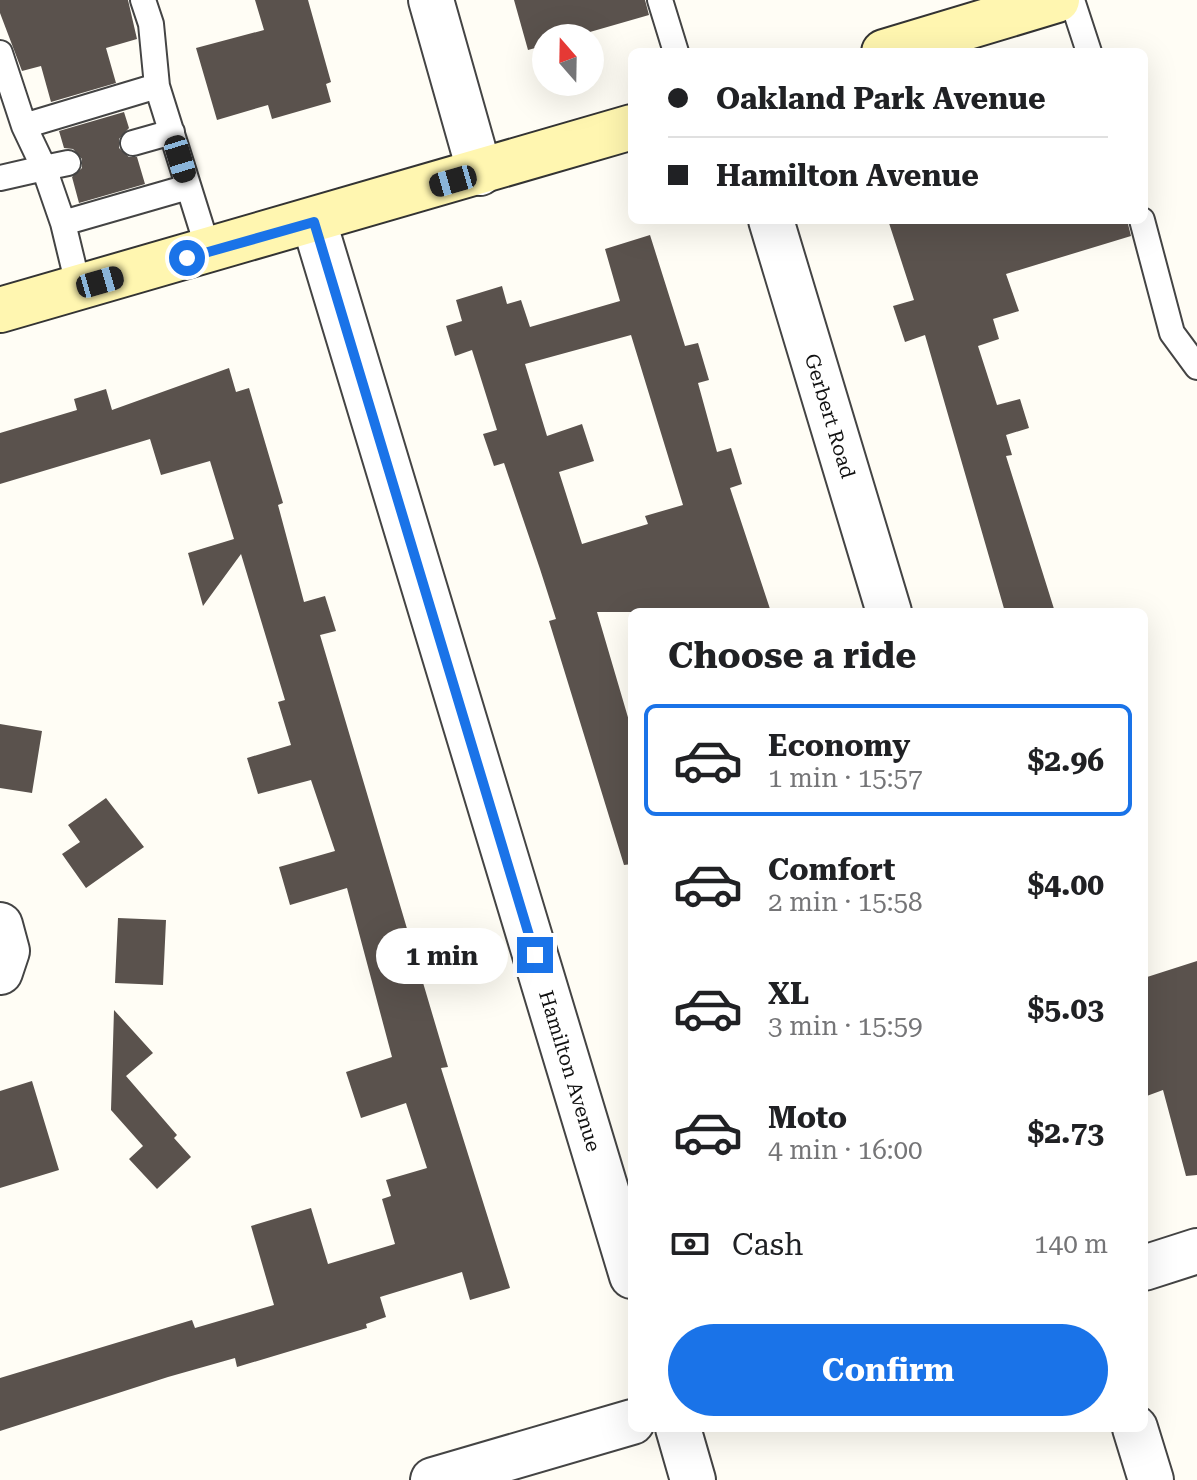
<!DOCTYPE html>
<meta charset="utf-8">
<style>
body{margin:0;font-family:"Roboto Serif",serif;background:#f6f6f6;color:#202124;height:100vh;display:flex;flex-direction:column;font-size:30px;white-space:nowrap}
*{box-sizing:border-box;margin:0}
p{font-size:26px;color:#757577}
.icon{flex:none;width:44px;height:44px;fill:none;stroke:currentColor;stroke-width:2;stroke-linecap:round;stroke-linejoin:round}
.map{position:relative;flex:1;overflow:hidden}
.sheet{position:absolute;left:628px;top:608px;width:520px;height:824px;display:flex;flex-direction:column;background:#fff;border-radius:12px;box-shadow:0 8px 32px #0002}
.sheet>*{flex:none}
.banner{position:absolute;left:628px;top:48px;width:520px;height:176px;border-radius:12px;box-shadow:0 8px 32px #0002;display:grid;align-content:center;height:176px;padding:0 40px;background:#fff}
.needle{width:52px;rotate:340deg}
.fabs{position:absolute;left:532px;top:24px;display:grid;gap:16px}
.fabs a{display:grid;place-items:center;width:72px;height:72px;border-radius:50%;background:#fff;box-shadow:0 8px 32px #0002;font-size:40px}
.end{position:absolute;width:36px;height:36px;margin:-18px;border:10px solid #1a73e8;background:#fff;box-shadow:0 0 0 4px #fff}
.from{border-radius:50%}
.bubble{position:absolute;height:56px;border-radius:28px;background:#fff;box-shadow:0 8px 32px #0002;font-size:26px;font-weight:700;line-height:56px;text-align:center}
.car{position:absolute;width:24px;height:48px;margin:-24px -12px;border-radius:10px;box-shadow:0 0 6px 2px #0007;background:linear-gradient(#222 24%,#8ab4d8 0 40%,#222 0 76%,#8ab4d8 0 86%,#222 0)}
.banner b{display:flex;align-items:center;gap:28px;height:76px;font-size:30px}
.banner b+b{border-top:2px solid #e0e0e0}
.banner i{width:20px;height:20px;background:#202124}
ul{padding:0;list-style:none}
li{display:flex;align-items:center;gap:24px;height:112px;margin:0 16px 12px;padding:0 24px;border:4px solid transparent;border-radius:12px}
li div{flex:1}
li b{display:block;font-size:30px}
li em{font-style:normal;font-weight:700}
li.selected{border-color:#1a73e8}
li>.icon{width:72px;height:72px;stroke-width:1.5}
h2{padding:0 40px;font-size:36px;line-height:96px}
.pay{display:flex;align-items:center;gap:20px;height:88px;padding:0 40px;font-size:30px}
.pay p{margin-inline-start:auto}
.cta{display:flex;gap:16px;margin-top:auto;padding:16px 40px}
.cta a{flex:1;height:92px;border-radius:48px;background:#1a73e8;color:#fff;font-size:32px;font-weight:700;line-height:92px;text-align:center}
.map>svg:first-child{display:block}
.building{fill:#5a524d;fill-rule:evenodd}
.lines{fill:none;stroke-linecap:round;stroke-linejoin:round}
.lane-casing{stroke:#444;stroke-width:28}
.street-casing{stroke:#444;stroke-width:48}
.secondary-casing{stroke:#333;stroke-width:48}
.lane{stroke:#fff;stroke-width:24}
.street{stroke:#fff;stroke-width:44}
.secondary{stroke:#fff6b0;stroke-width:44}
.route{stroke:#1a73e8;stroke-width:10}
.labels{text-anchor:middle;stroke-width:8;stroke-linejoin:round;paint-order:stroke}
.street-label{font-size:20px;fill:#111;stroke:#fff}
</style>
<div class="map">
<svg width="1197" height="1480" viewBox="0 0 1197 1480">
<rect width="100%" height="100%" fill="#fffdf5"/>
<path class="building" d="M 0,0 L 128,0 L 137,39 L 106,48 L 116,83 L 51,102 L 41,66 L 22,71 L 0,13 Z
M 255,0 L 308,0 L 331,82 L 326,84 L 331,102 L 272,119 L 268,105 L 217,120 L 196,48 L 264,30 Z
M 514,0 L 645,0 L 649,15 L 569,38 L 546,38 L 546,45 L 528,50 Z
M 124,112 L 129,128 L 119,139 L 119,148 L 129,157 L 137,157 L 145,184 L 79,203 L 72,177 L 82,168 L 82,159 L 73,149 L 64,148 L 59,131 Z
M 888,220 L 1127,220 L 1131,236 L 1006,274 L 1019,311 L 993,319 L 999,339 L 978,346 L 997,405 L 1020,399 L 1029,428 L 1006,435 L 1012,455 L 1006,456 L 1055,612 L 1005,612 L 925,335 L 905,342 L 893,306 L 914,300 Z
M 650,235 L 685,346 L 698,343 L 709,380 L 698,383 L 717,452 L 731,448 L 742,484 L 730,488 L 771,612 L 597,612 L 632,731 L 632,864 L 624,865 L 549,621 L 556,619 L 540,569 L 504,463 L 494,466 L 483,434 L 497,430 L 472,350 L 455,356 L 446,326 L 462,321 L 456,300 L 502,286 L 507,304 L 521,300 L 530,327 L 620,301 L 605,249 ZM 631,335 L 683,505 L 645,516 L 648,524 L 582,544 L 559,472 L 594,461 L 582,424 L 547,436 L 525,364 Z
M 229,368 L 236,392 L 249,388 L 283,503 L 278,505 L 304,602 L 325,596 L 336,631 L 320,635 L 448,1067 L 441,1068 L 510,1288 L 470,1300 L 462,1272 L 380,1297 L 386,1317 L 366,1324 L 367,1328 L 237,1367 L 235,1358 L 168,1377 L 0,1431 L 0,1378 L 192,1320 L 195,1328 L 274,1305 L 251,1226 L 311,1208 L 328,1264 L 395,1244 L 382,1199 L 391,1196 L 386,1180 L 427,1168 L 406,1103 L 361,1118 L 346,1072 L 392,1057 L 347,888 L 290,905 L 279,867 L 335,851 L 311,780 L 258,794 L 247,758 L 291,745 L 278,702 L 285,700 L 241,554 L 203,606 L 188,553 L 234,539 L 210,461 L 161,475 L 150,439 L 0,484 L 0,433 L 77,410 L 74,399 L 106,389 L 112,410 Z
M 0,724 L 42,731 L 32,793 L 0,788 Z
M 106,798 L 144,847 L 86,888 L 62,854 L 80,842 L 68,825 Z
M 118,918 L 166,920 L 163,985 L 115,983 Z
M 1197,961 L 1197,1175 L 1186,1176 L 1163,1090 L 1144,1097 L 1144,978 Z
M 114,1010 L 153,1053 L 126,1076 L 177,1135 L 174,1138 L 191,1157 L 157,1189 L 129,1159 L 143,1146 L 111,1110 Z
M 32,1081 L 59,1170 L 0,1188 L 0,1091 Z"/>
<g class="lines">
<defs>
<path id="lane" d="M 143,0 L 151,24 L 157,86
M 660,0 L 676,52
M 1072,0 L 1089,52
M 0,53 L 24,126 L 44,168 L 0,178
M 24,126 L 157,86 L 209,252
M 133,143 L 172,132
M 68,163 L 44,168 L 63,223 L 188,187
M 1142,220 L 1172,333 L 1197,367
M 63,223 L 79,289"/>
<path id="street" d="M 431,0 L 480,173
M 771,220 L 889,612
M 314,222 L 632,1276
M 0,925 L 7,951 L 0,972
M 1144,1268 L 1197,1251
M 678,1428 L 693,1480
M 1135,1428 L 1151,1480
M 433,1480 L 632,1422"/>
<path id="secondary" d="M 884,52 L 1057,0
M 0,310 L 632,127"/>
</defs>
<use href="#lane" class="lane-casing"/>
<use href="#street" class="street-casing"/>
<use href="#secondary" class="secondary-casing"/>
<use href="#lane" class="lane"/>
<use href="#street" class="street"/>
<use href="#secondary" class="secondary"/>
</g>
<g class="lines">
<path class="route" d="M 187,258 L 314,222 L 535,955"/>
</g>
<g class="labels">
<g class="street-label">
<text transform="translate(830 416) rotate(73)" y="7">Gerbert Road</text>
<text transform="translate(570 1071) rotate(73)" y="7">Hamilton Avenue</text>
</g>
</g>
</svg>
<div class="fabs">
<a><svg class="needle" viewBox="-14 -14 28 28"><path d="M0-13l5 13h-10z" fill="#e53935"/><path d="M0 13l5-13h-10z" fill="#757577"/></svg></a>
</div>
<i class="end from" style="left:187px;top:258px"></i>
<i class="end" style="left:535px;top:955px"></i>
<div class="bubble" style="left:376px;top:928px;width:132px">1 min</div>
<i class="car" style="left:180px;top:159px;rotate:163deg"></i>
<i class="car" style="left:453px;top:181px;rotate:254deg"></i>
<i class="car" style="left:100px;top:282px;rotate:74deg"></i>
<div class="banner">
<b><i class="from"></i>Oakland Park Avenue</b>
<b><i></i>Hamilton Avenue</b>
</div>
<section class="sheet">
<h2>Choose a ride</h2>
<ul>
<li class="selected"><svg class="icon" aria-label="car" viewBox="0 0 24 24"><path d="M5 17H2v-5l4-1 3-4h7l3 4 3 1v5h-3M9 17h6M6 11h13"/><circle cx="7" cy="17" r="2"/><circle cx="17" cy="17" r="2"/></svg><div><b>Economy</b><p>1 min · 15:57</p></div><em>$2.96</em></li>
<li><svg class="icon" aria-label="car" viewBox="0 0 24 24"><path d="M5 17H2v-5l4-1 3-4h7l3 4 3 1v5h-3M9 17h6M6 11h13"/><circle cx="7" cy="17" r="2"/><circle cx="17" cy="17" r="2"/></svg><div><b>Comfort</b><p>2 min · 15:58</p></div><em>$4.00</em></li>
<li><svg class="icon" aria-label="car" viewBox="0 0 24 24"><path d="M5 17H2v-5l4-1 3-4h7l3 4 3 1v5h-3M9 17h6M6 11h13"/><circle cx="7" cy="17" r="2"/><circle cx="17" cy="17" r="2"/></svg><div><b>XL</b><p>3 min · 15:59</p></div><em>$5.03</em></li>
<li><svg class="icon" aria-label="car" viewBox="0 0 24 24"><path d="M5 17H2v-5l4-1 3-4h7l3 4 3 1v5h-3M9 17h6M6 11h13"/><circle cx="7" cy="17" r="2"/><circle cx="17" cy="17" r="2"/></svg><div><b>Moto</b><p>4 min · 16:00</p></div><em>$2.73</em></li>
</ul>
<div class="pay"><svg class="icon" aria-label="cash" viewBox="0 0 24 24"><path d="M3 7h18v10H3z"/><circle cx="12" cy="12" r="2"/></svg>Cash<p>140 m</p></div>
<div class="cta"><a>Confirm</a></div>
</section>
</div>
